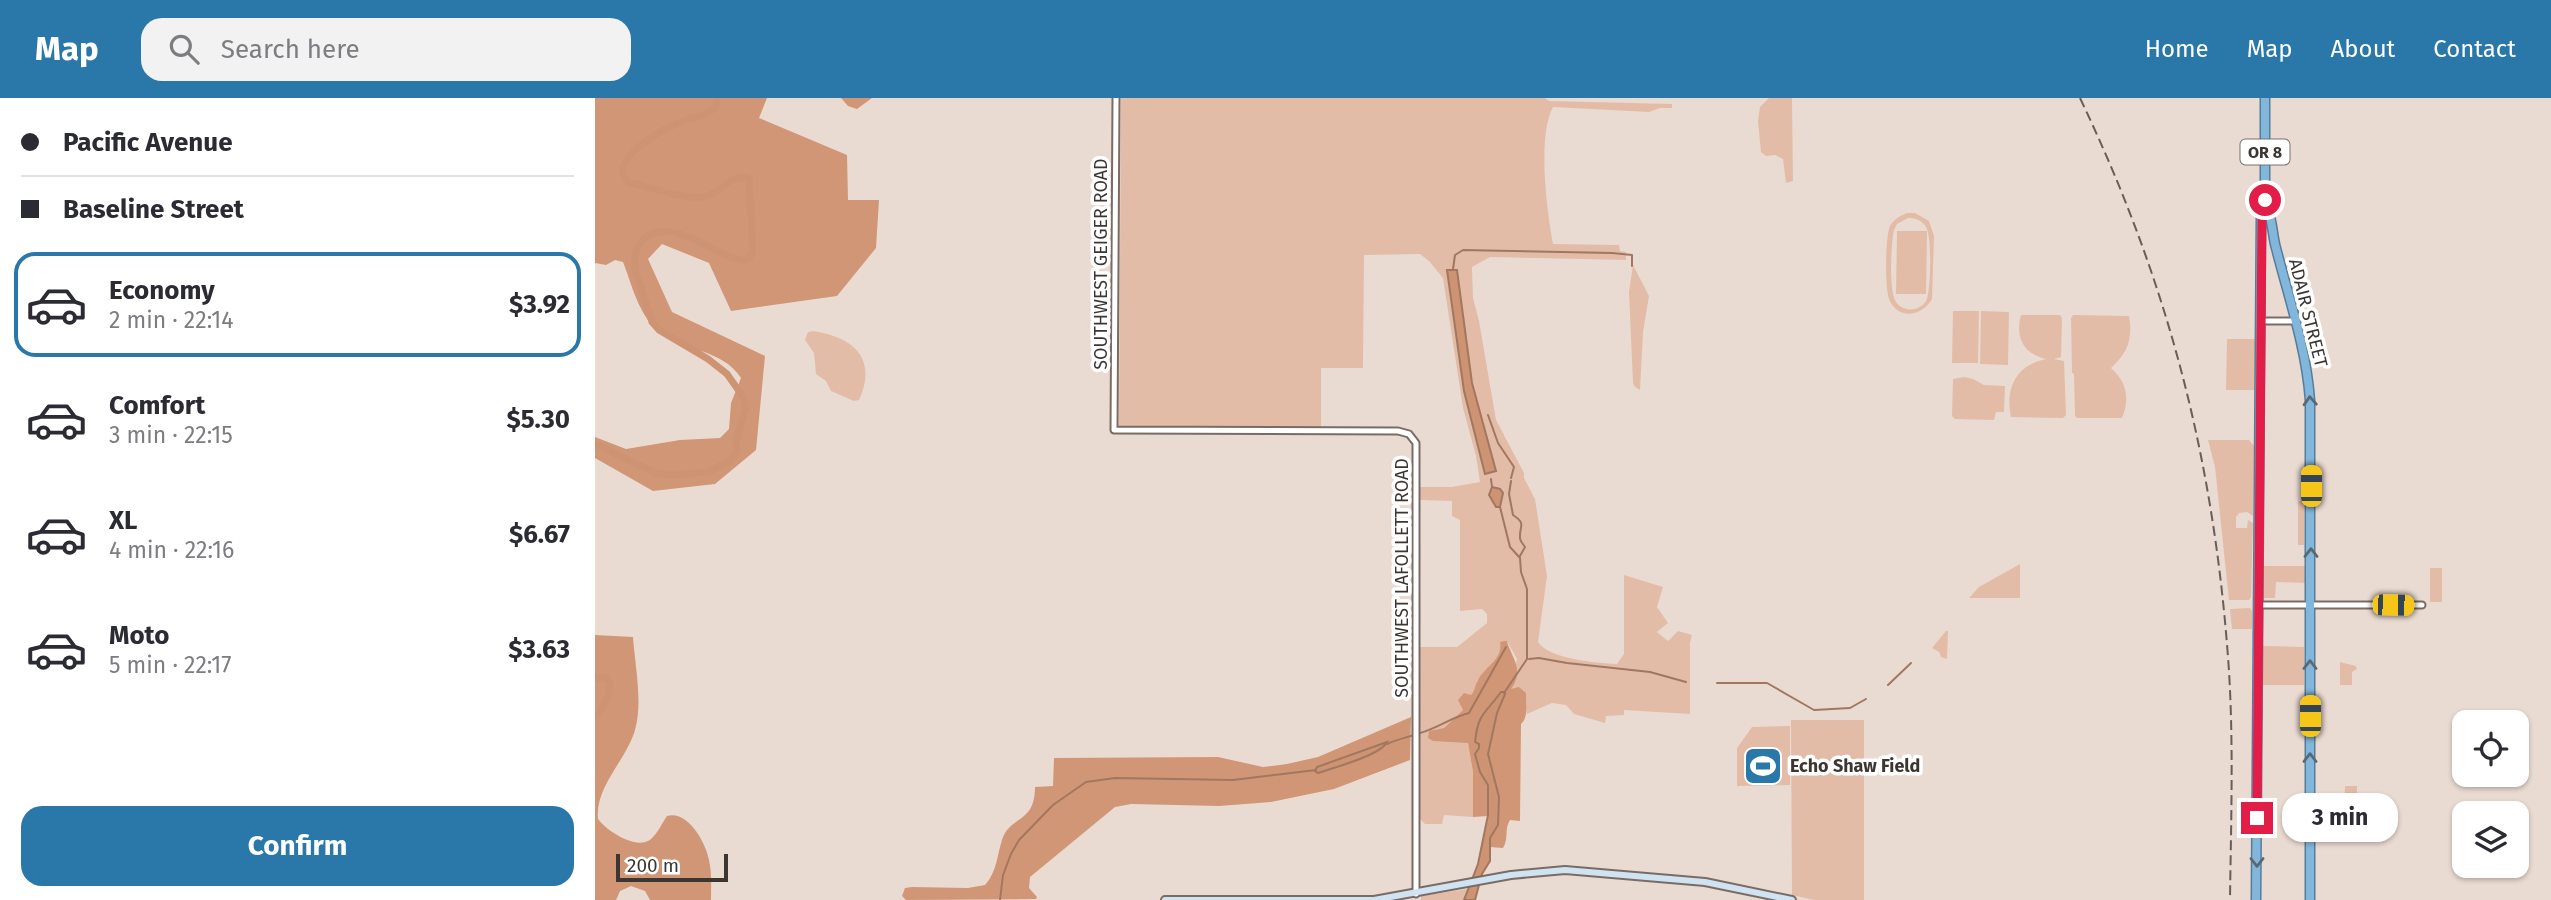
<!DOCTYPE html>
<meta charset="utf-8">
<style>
body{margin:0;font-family:"Fira Sans",sans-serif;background:#f2f2f3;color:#2b2b33;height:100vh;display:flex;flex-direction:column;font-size:26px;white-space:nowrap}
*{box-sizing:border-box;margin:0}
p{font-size:23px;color:#7c7c81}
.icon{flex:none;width:38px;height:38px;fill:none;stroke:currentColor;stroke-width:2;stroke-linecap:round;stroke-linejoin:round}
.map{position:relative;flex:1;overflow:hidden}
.side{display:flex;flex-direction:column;background:#fff;width:595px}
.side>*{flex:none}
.banner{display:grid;align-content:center;height:154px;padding:0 21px;background:#fff}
.tools{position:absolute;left:1857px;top:612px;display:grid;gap:14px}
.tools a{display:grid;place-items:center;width:77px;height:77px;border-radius:14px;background:#fff;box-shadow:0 2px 5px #0004;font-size:35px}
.scale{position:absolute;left:21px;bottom:18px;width:112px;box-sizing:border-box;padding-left:7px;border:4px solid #3c3632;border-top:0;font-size:19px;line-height:24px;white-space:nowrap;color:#3c3632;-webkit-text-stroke:5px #fff;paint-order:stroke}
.end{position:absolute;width:32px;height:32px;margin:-16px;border:9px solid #e11d48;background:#fff;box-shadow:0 0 0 4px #fff}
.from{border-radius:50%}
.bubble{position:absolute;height:49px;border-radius:21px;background:#fff;box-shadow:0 2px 5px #0004;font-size:23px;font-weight:700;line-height:49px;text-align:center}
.car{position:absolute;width:21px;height:42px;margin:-21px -10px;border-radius:9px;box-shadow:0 0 5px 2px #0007;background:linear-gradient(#f5c518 24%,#345 0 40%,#f5c518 0 76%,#345 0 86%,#f5c518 0)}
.banner b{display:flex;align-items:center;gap:24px;height:66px;font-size:26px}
.banner b+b{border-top:2px solid #e1e1e2}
.banner i{width:18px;height:18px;background:#2b2b33}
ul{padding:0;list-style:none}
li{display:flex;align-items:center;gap:21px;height:105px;margin:0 14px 10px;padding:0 7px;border:4px solid transparent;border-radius:21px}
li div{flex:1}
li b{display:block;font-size:26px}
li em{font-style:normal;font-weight:700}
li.selected{border-color:#2a77a9}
li>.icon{width:63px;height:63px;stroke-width:1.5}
.primary-button{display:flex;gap:14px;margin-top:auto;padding:14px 21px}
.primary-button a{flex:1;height:80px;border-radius:21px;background:#2a77a9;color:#fff;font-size:28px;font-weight:700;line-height:80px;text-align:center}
header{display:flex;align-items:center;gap:42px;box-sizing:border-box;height:98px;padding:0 35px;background:#2a77a9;color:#fff}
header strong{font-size:33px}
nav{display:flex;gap:38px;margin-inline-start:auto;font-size:24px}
.search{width:490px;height:63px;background:#f2f2f3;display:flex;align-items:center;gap:18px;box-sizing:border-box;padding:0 24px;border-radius:21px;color:#7c7c81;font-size:26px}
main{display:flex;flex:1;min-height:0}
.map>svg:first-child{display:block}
.green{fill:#e3bca8;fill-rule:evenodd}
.forest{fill:#d19676}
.water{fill:#ce9373;stroke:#a27760;stroke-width:2}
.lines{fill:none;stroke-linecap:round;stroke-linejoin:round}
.stream{stroke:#a27760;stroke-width:2}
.river{stroke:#ce9373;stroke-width:7}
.tertiary-casing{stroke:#7a6c65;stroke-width:9}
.secondary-casing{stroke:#7a6c65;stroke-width:10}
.trunk-casing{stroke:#557d9a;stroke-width:11}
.tertiary{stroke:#fff;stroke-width:5}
.secondary{stroke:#d0e3f2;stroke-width:6}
.trunk{stroke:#82b6db;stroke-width:8}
.rail{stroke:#675e59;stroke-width:2;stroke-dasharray:10 5;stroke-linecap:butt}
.oneway{stroke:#586976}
.route{stroke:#e11d48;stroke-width:9}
.labels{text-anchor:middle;stroke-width:7;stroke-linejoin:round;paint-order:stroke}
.shield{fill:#fff;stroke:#767270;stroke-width:2}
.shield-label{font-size:16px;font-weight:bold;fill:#3c3632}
.street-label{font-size:18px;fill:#3c3632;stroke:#fff}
.poi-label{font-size:18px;font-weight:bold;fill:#3c3632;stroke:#fff;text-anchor:start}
</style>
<header>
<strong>Map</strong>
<div class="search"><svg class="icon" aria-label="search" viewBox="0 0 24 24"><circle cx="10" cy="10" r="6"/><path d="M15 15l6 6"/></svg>Search here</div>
<nav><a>Home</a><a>Map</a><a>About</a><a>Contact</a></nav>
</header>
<main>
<section class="side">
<div class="banner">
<b><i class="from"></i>Pacific Avenue</b>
<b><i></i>Baseline Street</b>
</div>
<ul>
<li class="selected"><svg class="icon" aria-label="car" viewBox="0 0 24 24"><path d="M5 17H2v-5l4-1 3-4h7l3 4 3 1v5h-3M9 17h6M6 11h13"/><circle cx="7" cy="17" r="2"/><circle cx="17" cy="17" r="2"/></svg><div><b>Economy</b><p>2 min · 22:14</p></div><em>$3.92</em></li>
<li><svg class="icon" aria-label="car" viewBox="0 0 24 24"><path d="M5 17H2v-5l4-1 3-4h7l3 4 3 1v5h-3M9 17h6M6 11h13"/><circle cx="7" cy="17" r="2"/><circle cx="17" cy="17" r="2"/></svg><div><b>Comfort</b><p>3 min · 22:15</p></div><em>$5.30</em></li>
<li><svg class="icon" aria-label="car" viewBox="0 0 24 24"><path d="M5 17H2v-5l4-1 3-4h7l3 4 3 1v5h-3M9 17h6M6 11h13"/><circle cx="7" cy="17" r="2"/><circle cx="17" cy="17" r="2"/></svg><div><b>XL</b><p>4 min · 22:16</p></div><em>$6.67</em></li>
<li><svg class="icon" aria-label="car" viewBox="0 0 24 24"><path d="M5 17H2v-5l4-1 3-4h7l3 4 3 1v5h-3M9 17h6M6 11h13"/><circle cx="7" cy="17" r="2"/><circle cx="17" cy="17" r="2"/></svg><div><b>Moto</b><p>5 min · 22:17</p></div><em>$3.63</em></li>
</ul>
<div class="primary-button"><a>Confirm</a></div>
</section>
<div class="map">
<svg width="1956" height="802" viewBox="0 0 1956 802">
<rect width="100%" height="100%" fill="#eadbd2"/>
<path class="green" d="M 526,0 L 950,0 L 954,3 L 1077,6 L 1077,10 L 1065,10 L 1054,14 L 958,9 C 942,39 952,112 958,146 L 1024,147 L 1025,153 L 1031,154 L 1031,162 L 895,159 L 877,169 L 878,200 L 884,223 L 901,322 L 929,375 L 929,380 L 940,401 L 952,478 L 943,544 C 954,561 1002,565 1022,566 L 1029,556 L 1029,477 L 1068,489 L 1062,509 L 1073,525 L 1062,534 L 1073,543 L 1083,533 L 1097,537 L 1095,545 L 1095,616 L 1029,612 L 1029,617 L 1011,618 L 1010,625 L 979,616 L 971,607 L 957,605 L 932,616 L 931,595 L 915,591 L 922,561 L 912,543 L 903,560 L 882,583 L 880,592 L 868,612 L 849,630 L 834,634 L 834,640 L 873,644 L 878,674 L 878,719 L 849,717 L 847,726 L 830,726 L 823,719 L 824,549 L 862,549 L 892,525 L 892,516 L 887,511 L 865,513 L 865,422 L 857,418 L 857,403 L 825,402 L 825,389 L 857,389 L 885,384 L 881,358 L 868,310 L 848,180 L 834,163 L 825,156 L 769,157 L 768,270 L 726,270 L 726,331 L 524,329 Z
M 1174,0 L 1197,0 L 1198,83 L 1191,85 L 1188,61 L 1180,57 L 1171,58 L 1166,54 L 1163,23 L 1165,9 Z
M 1312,115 L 1320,115 L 1334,123 L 1339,138 L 1337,201 C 1327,219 1302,222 1294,201 C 1290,190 1290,139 1295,128 C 1299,121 1305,118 1312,115 ZM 1313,120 C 1320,120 1327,122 1331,129 C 1337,137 1336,195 1331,203 C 1327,209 1319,213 1312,211 C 1307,210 1302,207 1300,202 C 1294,190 1296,145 1299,132 L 1302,126 Z
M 1302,133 L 1332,133 L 1331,196 L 1301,196 Z
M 1038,167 L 1054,198 L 1048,234 L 1045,292 L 1040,289 L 1038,285 L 1034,194 Z
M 1358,213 L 1384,213 L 1383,265 L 1357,265 Z
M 1386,213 L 1414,214 L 1413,267 L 1385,266 Z
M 1426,217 L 1465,217 L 1467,220 L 1466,259 L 1459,261 L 1469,263 L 1471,317 L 1468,320 L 1416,319 C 1410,290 1421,267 1451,261 C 1428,256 1420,238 1426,217 Z
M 1478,217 L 1534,218 C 1538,240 1533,255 1516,270 C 1532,284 1535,301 1527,320 L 1482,320 L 1480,318 L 1479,276 L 1477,275 L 1476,220 Z
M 218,233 C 258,239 283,260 264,302 L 259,303 L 236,293 L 231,283 L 221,276 L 219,255 L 210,242 L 213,234 Z
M 1632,241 L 1661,241 L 1660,292 L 1631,292 Z
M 1369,279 L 1378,281 L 1389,287 L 1410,288 L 1409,314 L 1401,314 L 1399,322 L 1360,321 L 1357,318 L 1358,281 Z
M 1613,342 L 1654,342 L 1659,348 L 1658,418 L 1652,414 L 1644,415 L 1641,419 L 1641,430 L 1652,430 L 1653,422 L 1658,425 L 1656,499 L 1654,502 L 1634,502 L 1620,369 Z
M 1703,403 L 1709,403 L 1709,447 L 1703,447 Z
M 1425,466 L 1425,500 L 1374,500 L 1384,489 Z
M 1669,468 L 1711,468 L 1711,485 L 1681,484 L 1680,500 L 1669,500 Z
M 1835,470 L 1847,470 L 1847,504 L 1835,504 Z
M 1655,510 L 1657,513 L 1657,531 L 1637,531 L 1635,511 Z
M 1351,533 L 1353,533 L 1352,561 L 1346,559 L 1344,554 L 1337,550 Z
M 1667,548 L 1709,549 L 1709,587 L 1667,587 Z
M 1745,564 L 1761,568 L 1762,571 L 1757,574 L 1757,587 L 1745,587 Z
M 1196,622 L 1269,622 L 1269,802 L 1219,802 L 1197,797 Z
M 1195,628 L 1195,687 L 1142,688 L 1142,650 L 1157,629 Z
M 1750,688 L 1762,688 L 1762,715 L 1722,715 L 1749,714 Z
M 873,791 L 869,802 L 826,802 L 826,798 Z"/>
<path class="forest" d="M 0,0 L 172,0 L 164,20 L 252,57 L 253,102 L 284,102 L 281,150 L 242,198 L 136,213 L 114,165 L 67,146 L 53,161 L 77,214 L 170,258 L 161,352 L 120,386 L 58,393 L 0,360 L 0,339 L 31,351 L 85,342 L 125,340 L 134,331 L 136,305 L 146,280 C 127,250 87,254 62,232 C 43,215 37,187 28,164 L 20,162 L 11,167 L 0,165 Z
M 246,0 L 277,0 L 262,11 L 253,8 Z
M 0,537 L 38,539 C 40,568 48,604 40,632 C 31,663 0,688 3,721 C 12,733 42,753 56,741 C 63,735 67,725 72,718 C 93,712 111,745 114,762 C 117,775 116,789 116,802 L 55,802 L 50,793 L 36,788 L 25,793 L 21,802 L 0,802 Z
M 909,543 L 912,543 C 917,561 930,572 916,591 L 924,589 L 931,595 C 931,606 934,618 926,626 L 925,723 L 915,722 C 909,731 914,741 908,750 L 895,749 L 895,740 L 903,727 L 904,699 L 893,656 L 902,615 L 910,594 L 906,594 C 890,615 883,615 880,644 L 884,646 L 885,674 L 893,687 L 893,718 L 878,719 L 878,674 L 873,645 L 838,643 L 833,640 L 834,633 L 849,630 L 868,612 L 863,602 L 869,595 L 876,597 C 881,592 879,588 883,582 C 890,568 908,562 905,544 Z
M 816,619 L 815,662 L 739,691 L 676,704 L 624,708 L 536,706 L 520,709 L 435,779 L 434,790 L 442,799 L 441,801 L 311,802 L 307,798 L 310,790 L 317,789 L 373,790 L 390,787 C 402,774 402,757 407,742 C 415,717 440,726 440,689 L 458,688 L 459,660 L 623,659 L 668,669 L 692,666 L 723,659 Z"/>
<path class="water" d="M 852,172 L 862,172 L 877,285 L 901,373 L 890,376 L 869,293 Z
M 897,389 L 905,391 L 908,395 L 905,409 L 901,409 L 894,397 Z
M 906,594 L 910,594 L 910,596 L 902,615 L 893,656 L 904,699 L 903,727 L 895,740 L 895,763 L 887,776 L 880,802 L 869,802 L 883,766 L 893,717 L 893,687 L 885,674 L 880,656 L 884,650 L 884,646 L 880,644 C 883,615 890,616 906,594 Z
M 792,644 C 786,657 738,670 723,675 L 720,673 L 722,669 Z"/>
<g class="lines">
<path class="stream" d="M 858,171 L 860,157 L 868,152 L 1017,155 L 1037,157 L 1037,168
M 893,317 L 903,345 L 919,369 L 916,380
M 896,381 L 897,389
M 916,383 L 914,396 L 918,417 C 932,426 924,428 925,440 C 925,443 928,446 930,449 L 925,458
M 905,409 L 915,449 L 925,460 L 926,474 L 932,491 L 932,561 L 909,595
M 934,561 L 944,560 L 972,565 L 1055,574 L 1091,584
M 1122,585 L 1172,585 L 1219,612 L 1255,610 L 1271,601
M 1293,587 L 1316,565
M 792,646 C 803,641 814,639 825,635 C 843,630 855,620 874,615 L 911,549
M 405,802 L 408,777 L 416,756 L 424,742 L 458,707 L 491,684 L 520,680 L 638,682 L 721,672"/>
<path class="river" d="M 0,346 L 61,375 L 76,377 L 113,374 L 135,363 L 142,353 L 141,343 L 151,308 L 149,300 L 132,276 L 113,261 L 64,232 L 57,224 L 40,171 C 39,159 40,150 49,141 C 76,116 120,159 147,162 C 153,163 156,158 158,153 L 154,80 C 136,75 125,96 108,99 C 91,102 55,89 36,85 L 32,84 C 32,83 28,76 28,74 C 26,54 72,29 88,23 C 101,18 112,19 122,7 L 122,0
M 0,580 L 12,580 C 20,595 9,607 0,619
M 0,801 L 1,802"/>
<defs>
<path id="tertiary" d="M 521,0 L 519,332 L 803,333 L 814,336 L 821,345 L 821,796
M 1666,223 L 1701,223
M 1663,507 L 1827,507"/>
<path id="secondary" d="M 570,802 L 779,802 L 916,777 L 970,772 L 1110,784 L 1197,802"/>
<path id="trunk" d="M 1670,108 C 1678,119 1677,137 1681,150 C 1694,201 1711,249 1715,302 L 1715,802
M 1661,802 L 1666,115 L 1670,108 L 1670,0"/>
</defs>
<use href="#tertiary" class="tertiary-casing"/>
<use href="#secondary" class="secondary-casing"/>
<use href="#trunk" class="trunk-casing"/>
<use href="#tertiary" class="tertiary"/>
<use href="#secondary" class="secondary"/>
<use href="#trunk" class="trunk"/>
<path class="rail" d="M 1485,0 C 1572,182 1618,357 1633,559 C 1639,639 1636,721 1635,802"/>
</g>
<defs><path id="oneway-chevron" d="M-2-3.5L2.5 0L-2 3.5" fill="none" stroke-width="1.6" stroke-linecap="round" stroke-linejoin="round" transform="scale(1.75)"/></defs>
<g class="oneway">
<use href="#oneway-chevron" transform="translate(1715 303) rotate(-93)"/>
<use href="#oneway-chevron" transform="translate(1716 455) rotate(-90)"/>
<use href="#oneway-chevron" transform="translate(1715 567) rotate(-90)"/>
<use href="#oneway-chevron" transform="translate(1715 660) rotate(-90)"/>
<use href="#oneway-chevron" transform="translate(1662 764) rotate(90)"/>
</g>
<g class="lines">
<path class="route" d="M 1662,720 L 1667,115 L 1670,110 L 1670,102"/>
</g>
<defs>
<symbol id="stadium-square" viewBox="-11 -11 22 22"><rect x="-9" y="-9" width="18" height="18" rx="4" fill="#2a77a9" stroke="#fff"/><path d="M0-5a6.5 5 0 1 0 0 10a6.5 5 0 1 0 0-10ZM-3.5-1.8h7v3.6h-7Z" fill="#fff"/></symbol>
</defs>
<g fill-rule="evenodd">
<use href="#stadium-square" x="1146" y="646" width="44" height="44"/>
</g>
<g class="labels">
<rect class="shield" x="1645.5" y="41.5" width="49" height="25" rx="5"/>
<g class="shield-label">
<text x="1670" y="60">OR 8</text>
</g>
<g class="street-label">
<text transform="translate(506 166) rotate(-90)" y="6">SOUTHWEST GEIGER ROAD</text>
<text transform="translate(1713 215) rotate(76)" y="6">ADAIR STREET</text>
<text transform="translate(807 480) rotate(-90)" y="6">SOUTHWEST LAFOLLETT ROAD</text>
</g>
<g class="poi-label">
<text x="1195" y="674">Echo Shaw Field</text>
</g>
</g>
</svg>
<div class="tools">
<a><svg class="icon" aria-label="locate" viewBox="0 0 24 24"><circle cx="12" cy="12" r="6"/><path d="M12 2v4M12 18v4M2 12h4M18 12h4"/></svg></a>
<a><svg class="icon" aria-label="layers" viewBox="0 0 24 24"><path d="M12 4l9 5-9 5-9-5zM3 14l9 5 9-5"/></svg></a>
</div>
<div class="scale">200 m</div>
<i class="end from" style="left:1670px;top:102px"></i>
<i class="end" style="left:1662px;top:720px"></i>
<div class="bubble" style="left:1687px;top:695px;width:116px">3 min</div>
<i class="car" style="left:1716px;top:388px;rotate:0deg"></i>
<i class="car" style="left:1798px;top:507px;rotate:91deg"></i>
<i class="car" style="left:1715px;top:618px;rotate:0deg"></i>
</div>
</main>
